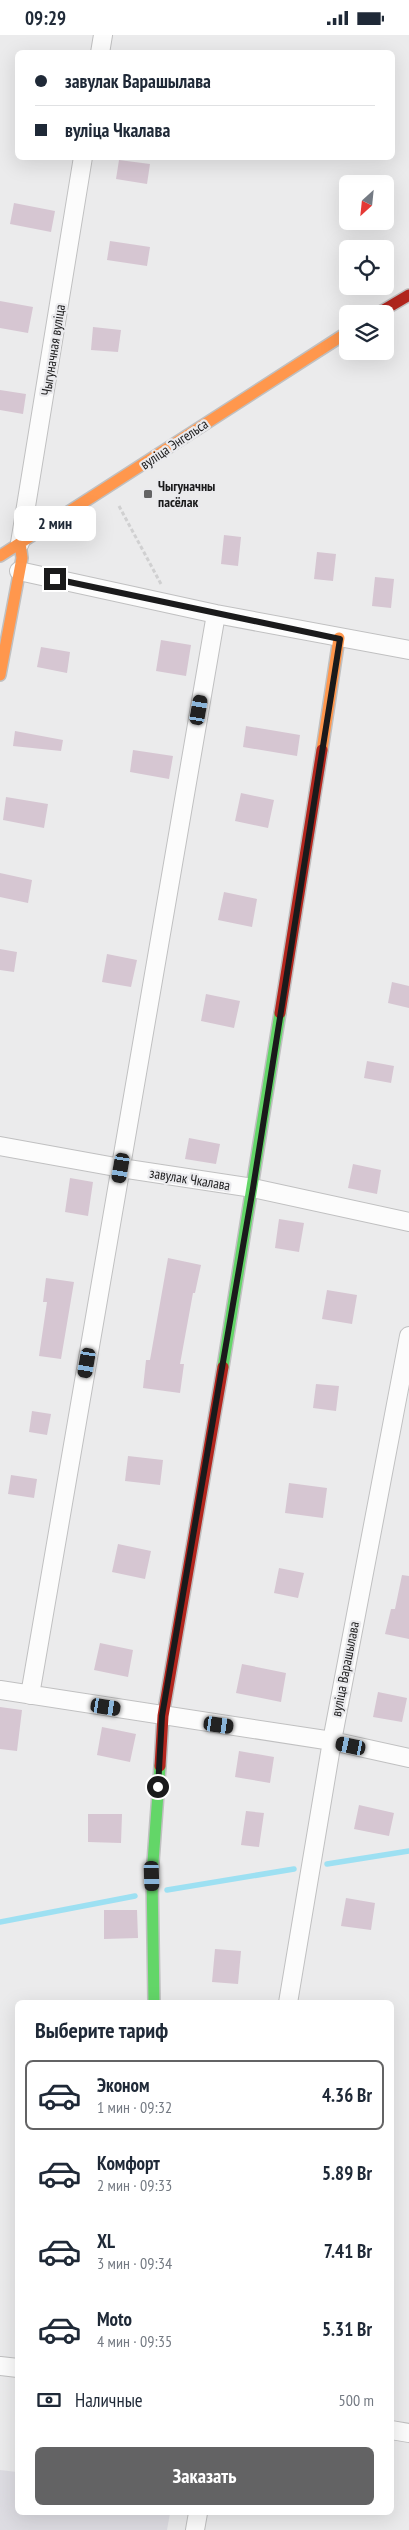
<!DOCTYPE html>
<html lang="ru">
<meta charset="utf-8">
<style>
body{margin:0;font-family:"PT Sans Narrow",sans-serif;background:#f6f6f7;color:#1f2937;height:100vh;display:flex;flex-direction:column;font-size:19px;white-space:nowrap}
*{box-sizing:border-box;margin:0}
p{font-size:16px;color:#747a83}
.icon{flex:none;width:28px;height:28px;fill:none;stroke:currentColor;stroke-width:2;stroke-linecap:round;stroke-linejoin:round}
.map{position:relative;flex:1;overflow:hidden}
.sheet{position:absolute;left:15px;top:1965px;width:379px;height:515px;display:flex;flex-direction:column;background:#fff;border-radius:8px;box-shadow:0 5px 20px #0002}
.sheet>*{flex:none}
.hud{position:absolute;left:15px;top:15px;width:380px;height:110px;border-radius:8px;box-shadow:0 5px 20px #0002;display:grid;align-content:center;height:110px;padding:0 20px;background:#fff}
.needle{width:32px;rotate:207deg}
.controls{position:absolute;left:339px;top:140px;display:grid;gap:10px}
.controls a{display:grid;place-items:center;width:55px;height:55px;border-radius:8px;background:#fff;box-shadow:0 5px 20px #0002;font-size:25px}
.end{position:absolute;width:22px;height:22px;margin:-11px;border:6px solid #1a1a1b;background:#fff;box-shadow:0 0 0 2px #fff}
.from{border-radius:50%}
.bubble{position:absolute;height:35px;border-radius:8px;background:#fff;box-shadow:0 5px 20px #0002;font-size:16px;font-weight:800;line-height:35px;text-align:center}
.car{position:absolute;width:15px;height:30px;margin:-15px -8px;border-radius:6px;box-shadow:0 0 4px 1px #0007;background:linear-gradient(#222 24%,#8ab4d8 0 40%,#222 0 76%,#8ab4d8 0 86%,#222 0)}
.hud b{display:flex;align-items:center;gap:18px;height:48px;font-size:19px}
.hud b+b{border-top:1px solid #e0e1e3}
.hud i{width:12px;height:12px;background:#1f2937}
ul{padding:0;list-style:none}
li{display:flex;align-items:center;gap:15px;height:70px;margin:0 10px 8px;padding:0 10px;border:2px solid transparent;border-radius:8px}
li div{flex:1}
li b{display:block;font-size:19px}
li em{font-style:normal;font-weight:800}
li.selected{border-color:#636364}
li>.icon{width:45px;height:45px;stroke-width:1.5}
h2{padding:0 20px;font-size:22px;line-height:60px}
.pay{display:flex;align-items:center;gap:12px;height:55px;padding:0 20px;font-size:19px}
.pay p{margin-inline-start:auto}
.cta{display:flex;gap:10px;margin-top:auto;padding:10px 20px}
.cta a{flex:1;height:58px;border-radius:8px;background:#636364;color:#fff;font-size:20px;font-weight:800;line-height:58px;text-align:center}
.status{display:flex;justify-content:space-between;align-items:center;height:35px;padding:0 25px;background:#fff;direction:ltr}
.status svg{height:14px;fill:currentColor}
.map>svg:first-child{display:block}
.built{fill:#dddce2}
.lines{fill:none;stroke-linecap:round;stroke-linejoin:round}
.stream{stroke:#9de0f2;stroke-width:5.5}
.building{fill:#d6c6d2}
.street-casing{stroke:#c0c0c1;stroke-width:20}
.fast-casing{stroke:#c0c0c1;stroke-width:14}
.slow-casing{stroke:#c0c0c1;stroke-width:14}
.jam-casing{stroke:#c0c0c1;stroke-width:14}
.path{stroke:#d0d0d1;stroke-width:3;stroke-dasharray:4 2.5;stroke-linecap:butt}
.street{stroke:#fcfcfc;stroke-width:18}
.fast{stroke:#63d668;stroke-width:11}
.slow{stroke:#ff974d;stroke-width:11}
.jam{stroke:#b3261e;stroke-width:11}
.route{stroke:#1a1a1b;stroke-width:6}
.poi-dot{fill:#636364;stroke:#eaeaed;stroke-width:2}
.labels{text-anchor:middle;stroke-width:4.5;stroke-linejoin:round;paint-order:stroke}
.street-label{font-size:14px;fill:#1a1a1b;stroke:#eaeaed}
.poi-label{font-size:14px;font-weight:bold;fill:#1a1a1b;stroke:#eaeaed;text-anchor:start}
</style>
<div class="status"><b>09:29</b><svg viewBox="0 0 49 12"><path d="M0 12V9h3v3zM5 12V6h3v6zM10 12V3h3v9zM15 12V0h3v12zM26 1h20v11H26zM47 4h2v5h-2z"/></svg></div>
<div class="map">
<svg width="409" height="2495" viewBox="0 0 409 2495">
<rect width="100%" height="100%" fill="#ebebec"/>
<path class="built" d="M 0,2435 L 17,2437 L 18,2478 L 170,2478 L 167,2495 L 0,2495 Z"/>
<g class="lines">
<path class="stream" d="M 327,1829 L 409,1816
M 167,1855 L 294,1834
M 0,1887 L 135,1861"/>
</g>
<path class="building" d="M 119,125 L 150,129 L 147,149 L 116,144 Z
M 14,168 L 55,176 L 51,197 L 10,189 Z
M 110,206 L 150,212 L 147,231 L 107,225 Z
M 0,266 L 33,272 L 28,298 L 0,293 Z
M 93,292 L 121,295 L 118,317 L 91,315 Z
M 0,355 L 26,359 L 23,379 L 0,375 Z
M 224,500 L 241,502 L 238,531 L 221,529 Z
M 317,517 L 336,519 L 333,546 L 314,544 Z
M 375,542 L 394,544 L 391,573 L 372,571 Z
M 161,605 L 191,610 L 186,641 L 156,636 Z
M 41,612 L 70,617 L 67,638 L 37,632 Z
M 246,691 L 300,700 L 297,721 L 243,712 Z
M 15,696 L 63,705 L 61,716 L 13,711 Z
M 133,715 L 173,721 L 169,744 L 130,737 Z
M 241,758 L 274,765 L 268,793 L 235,786 Z
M 6,762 L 48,769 L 44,793 L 3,785 Z
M 0,838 L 32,845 L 28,868 L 0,862 Z
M 224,857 L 257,864 L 252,892 L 218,885 Z
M 0,914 L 17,917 L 14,937 L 0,935 Z
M 107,919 L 137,925 L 131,952 L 102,947 Z
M 392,947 L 409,951 L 409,973 L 388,968 Z
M 206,959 L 240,966 L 234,993 L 201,986 Z
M 367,1026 L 394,1031 L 391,1048 L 364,1043 Z
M 189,1103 L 220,1109 L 216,1129 L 185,1124 Z
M 353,1129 L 381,1135 L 377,1159 L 348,1153 Z
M 70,1143 L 93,1147 L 88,1181 L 65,1177 Z
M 279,1184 L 304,1188 L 299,1217 L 275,1213 Z
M 168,1223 L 201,1230 L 195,1258 L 193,1258 L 180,1329 L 184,1329 L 180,1358 L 143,1353 L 146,1325 L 150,1325 Z
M 46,1243 L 74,1247 L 61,1324 L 39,1321 L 47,1267 L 43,1267 Z
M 327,1255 L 357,1260 L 352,1289 L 322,1284 Z
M 316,1349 L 339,1351 L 336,1376 L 313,1373 Z
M 32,1376 L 51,1379 L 47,1400 L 29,1397 Z
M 128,1421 L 163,1425 L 160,1450 L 125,1446 Z
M 11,1440 L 37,1444 L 34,1463 L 8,1459 Z
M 289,1448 L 327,1453 L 323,1483 L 285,1478 Z
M 118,1509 L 151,1516 L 145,1544 L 112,1537 Z
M 279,1533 L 304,1538 L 298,1563 L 274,1558 Z
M 402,1540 L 409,1541 L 409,1604 L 385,1599 L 391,1574 L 395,1574 Z
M 100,1608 L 133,1615 L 128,1642 L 94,1635 Z
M 242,1629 L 286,1638 L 281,1667 L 236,1658 Z
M 378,1657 L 407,1663 L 402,1687 L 373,1682 Z
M 0,1672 L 22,1675 L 17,1716 L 0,1714 Z
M 102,1692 L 136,1699 L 130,1727 L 97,1720 Z
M 239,1716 L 274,1722 L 270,1748 L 235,1742 Z
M 359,1770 L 394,1778 L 389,1801 L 354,1794 Z
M 246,1776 L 264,1778 L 259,1812 L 241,1810 Z
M 88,1779 L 122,1779 L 121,1808 L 88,1807 Z
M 346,1863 L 375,1868 L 371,1895 L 341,1891 Z
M 104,1875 L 137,1875 L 138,1903 L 104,1904 Z
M 215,1914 L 241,1916 L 238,1949 L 212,1947 Z"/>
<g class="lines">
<defs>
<path id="street" d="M 100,18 L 103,0
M 20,508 L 83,122
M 19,536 L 216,579 L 409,615
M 0,1111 L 121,1133 L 253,1153 L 409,1187
M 0,1655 L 332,1706 L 409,1723
M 30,1660 L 216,579
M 288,1968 L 332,1706 L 409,1301
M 0,2331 L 18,2333
M 391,2395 L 409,2398
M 195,2495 L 198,2478"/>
<path id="fast" d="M 223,1332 L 280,978
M 154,1968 L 152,1841 L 160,1731"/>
<path id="slow" d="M 0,521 L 348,297
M 0,640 L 22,523 L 20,508
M 322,715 L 339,603"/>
<path id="jam" d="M 377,279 L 409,260
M 280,978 L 322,715
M 160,1731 L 163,1681 L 223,1332"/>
</defs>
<use href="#street" class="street-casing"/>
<use href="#fast" class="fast-casing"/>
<use href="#slow" class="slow-casing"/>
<use href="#jam" class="jam-casing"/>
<path class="path" d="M 119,471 L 161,549"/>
<use href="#street" class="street"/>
<use href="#fast" class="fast"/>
<use href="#slow" class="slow"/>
<use href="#jam" class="jam"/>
</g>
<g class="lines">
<path class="route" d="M 55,544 L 340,604 L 253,1153 L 162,1681 L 158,1752"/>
</g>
<rect class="poi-dot" x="143" y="454" width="10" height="10" rx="2.5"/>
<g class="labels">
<g class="street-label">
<text transform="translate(53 315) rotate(-81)" y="5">Чыгуначная вуліца</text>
<text transform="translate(174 409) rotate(-34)" y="5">вуліца Энгельса</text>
<text transform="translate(190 1144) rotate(9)" y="5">завулак Чкалава</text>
<text transform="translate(345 1634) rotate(-79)" y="5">вуліца Варашылава</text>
</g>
<g class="poi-label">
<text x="158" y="456">Чыгуначны<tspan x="158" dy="16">пасёлак</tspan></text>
</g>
</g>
</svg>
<div class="controls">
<a><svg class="needle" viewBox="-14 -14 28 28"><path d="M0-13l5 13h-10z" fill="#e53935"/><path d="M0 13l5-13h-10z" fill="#747a83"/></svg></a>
<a><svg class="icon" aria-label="locate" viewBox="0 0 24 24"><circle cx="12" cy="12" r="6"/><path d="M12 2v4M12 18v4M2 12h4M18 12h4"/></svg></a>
<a><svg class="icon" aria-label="layers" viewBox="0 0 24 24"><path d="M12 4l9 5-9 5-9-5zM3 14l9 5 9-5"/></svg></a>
</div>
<i class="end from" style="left:158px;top:1752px"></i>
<i class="end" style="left:55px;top:544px"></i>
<div class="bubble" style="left:14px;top:471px;width:82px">2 мин</div>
<i class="car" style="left:199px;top:675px;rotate:10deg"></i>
<i class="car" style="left:121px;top:1133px;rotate:190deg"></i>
<i class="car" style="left:87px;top:1328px;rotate:190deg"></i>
<i class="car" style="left:106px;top:1672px;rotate:99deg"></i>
<i class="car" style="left:219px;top:1690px;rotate:98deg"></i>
<i class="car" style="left:351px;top:1711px;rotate:282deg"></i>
<i class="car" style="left:152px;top:1841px;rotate:178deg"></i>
<div class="hud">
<b><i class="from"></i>завулак Варашылава</b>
<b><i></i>вуліца Чкалава</b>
</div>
<section class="sheet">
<h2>Выберите тариф</h2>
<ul>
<li class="selected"><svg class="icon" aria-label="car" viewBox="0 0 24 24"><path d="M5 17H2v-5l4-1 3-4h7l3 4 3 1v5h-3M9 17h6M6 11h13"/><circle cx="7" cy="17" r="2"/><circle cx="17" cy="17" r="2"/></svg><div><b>Эконом</b><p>1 мин · 09:32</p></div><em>4.36 Br</em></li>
<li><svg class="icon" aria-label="car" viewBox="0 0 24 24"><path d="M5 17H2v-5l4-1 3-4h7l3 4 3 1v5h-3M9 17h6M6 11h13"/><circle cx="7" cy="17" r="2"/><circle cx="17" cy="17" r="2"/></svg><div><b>Комфорт</b><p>2 мин · 09:33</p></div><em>5.89 Br</em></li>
<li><svg class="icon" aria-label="car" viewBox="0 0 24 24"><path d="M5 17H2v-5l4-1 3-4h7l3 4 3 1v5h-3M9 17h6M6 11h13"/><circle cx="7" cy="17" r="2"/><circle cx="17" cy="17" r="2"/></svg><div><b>XL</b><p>3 мин · 09:34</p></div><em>7.41 Br</em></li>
<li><svg class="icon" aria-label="car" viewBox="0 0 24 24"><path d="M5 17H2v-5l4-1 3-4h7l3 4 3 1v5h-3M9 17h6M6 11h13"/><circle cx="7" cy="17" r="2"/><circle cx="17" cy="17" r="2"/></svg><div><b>Moto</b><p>4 мин · 09:35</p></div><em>5.31 Br</em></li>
</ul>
<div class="pay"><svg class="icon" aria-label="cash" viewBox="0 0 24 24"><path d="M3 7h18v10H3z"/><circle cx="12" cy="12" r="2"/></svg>Наличные<p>500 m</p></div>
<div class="cta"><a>Заказать</a></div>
</section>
</div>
